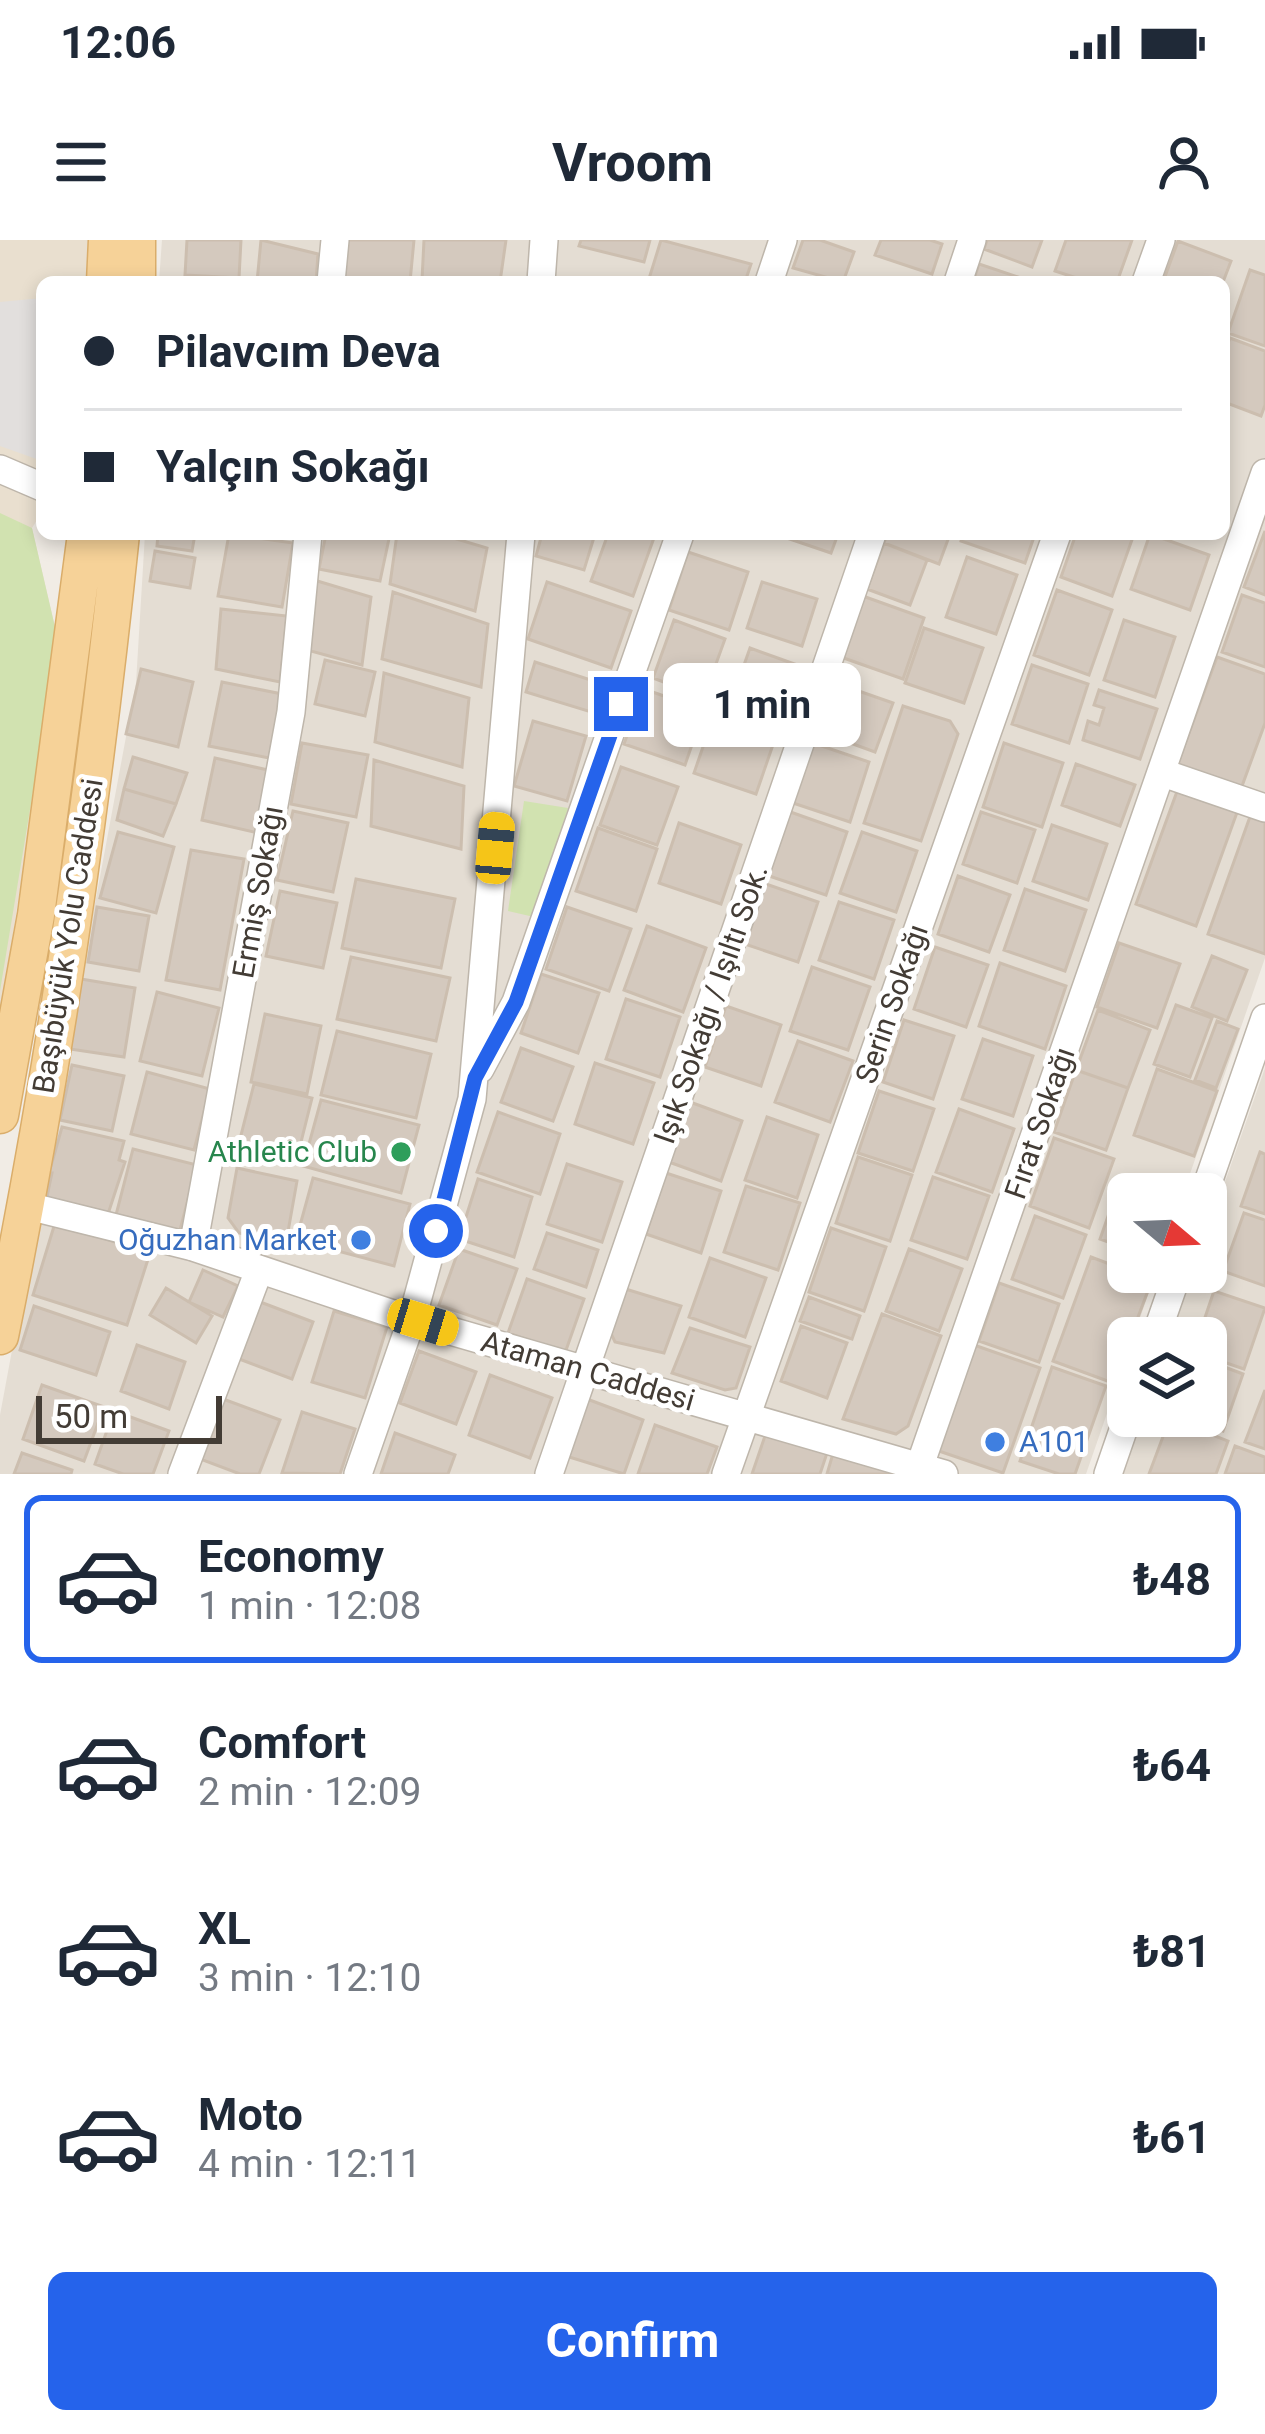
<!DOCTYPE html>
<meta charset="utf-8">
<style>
body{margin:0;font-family:Roboto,sans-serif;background:#f6f6f7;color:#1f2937;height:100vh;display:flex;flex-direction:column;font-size:45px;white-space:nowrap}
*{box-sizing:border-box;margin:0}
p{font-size:39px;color:#747a83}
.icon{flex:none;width:66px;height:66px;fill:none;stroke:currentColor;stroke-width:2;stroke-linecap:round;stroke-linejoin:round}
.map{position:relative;height:1234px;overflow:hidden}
.side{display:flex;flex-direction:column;background:#fff;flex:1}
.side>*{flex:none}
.banner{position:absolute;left:36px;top:36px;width:1194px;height:264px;border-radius:18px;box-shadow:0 6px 18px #0003;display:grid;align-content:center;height:264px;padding:0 48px;background:#fff}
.needle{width:78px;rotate:109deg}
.controls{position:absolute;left:1107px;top:933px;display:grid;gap:24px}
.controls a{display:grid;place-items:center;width:120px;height:120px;border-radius:18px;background:#fff;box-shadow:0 6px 18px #0003;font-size:60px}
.scale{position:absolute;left:36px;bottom:30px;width:186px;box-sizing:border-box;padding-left:12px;border:6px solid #433c35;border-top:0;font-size:33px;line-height:42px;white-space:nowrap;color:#433c35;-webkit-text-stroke:9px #fff;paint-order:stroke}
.end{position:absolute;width:54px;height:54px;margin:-27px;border:15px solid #2563eb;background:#fff;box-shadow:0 0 0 6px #fff}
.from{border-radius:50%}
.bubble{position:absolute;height:84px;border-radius:18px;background:#fff;box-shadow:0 6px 18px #0003;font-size:39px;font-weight:700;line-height:84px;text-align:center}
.car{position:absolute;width:36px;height:72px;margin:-36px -18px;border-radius:15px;box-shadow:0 0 9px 3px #0007;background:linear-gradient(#f5c518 24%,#345 0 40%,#f5c518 0 76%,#345 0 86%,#f5c518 0)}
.banner b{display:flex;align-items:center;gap:42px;height:114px;font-size:45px}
.banner b+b{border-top:3px solid #e0e1e3}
.banner i{width:30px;height:30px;background:#1f2937}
ul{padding:21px 0 0;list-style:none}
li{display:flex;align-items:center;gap:36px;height:168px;margin:0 24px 18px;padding:0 24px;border:6px solid transparent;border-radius:18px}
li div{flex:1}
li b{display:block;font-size:45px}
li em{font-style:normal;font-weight:700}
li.current{border-color:#2563eb}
li>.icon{width:108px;height:108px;stroke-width:1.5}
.primary-button{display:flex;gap:24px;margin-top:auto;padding:24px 48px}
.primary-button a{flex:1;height:138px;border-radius:18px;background:#2563eb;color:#fff;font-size:48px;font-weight:700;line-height:138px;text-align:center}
.status{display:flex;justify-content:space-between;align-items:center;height:84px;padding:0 60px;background:#fff;direction:ltr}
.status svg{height:33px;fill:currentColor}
header{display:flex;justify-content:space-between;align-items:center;height:156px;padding:0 48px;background:#fff;font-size:54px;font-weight:700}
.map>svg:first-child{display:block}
.residential{fill:#e4ddd3}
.education{fill:#e9dfcf}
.green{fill:#d1e2b0}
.parking{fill:#e2dfdd}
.building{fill:#d4c9be;stroke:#ccbeaf;stroke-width:3}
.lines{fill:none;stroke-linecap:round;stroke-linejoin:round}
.minor-casing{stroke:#beb6ab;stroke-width:30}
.major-casing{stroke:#daad6a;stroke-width:39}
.minor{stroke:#fff;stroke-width:27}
.major{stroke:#f6d298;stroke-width:36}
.route{stroke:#2563eb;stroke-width:15}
.leisure-dot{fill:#2e9e5b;stroke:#fff;stroke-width:4.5}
.shop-dot{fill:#3f7fe0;stroke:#fff;stroke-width:4.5}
.labels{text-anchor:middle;stroke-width:10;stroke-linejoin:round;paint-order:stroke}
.street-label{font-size:30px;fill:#433c35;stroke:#fff}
.leisure-label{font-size:30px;fill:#27864d;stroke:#fff;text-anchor:end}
.shop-label{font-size:30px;fill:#366cbe;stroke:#fff;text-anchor:end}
</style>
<div class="status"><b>12:06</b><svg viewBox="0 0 49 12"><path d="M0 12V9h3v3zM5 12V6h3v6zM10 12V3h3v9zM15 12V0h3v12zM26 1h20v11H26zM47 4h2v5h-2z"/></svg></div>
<header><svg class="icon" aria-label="menu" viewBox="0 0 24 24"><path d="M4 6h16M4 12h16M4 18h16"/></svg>Vroom<svg class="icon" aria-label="person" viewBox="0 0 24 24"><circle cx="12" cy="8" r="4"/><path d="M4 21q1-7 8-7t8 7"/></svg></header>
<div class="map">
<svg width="1265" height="1234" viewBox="0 0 1265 1234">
<rect width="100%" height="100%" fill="#f1ece5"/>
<path class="residential" d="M 162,0 L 1265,0 L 1265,718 L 1183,954 L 1128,954 L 1128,1032 L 1156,1032 L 1133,1098 L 1128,1098 L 1128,1113 L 1086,1234 L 0,1234 L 0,1175 L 136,443 L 145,294 L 1224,294 L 1224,42 L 159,42 Z
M 1265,828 L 1265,1234 L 1122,1234 L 1142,1176 L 1206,1176 L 1206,1098 L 1170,1098 L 1193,1032 L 1206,1032 L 1206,996 Z"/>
<path class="education" d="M 0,0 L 90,0 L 88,42 L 42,42 L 42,272 L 32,288 L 58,400 L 0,779 Z"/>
<path class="green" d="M 0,273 L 32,288 L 58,400 L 0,751 Z
M 524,561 L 568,568 L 534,677 L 508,671 Z"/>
<path class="parking" d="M 42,58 L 42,221 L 0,206 L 0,62 Z"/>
<path class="building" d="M 187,0 L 241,0 L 239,38 L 185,35 Z
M 261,0 L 318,14 L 316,42 L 257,42 Z
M 346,0 L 414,0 L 410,42 L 362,42 L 343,38 Z
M 424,0 L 506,0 L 500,42 L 422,40 Z
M 581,0 L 650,0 L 644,22 L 579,6 Z
M 661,0 L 751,24 L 745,42 L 648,42 Z
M 803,0 L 820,0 L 854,12 L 843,42 L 793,28 Z
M 881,0 L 930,0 L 942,4 L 932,34 L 875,15 Z
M 987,0 L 1042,0 L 1032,27 L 984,9 Z
M 1066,0 L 1132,0 L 1117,42 L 1089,42 L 1055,31 Z
M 1178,1 L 1231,21 L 1223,42 L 1163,42 Z
M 979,24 L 1033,42 L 973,42 Z
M 1250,30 L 1265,35 L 1265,106 L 1228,93 Z
M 1230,98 L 1265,111 L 1265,165 L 1261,176 L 1224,162 L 1224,113 Z
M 1265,291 L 1265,355 L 1244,347 Z
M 158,294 L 195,294 L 192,311 L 157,306 Z
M 229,294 L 293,303 L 282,367 L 218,356 Z
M 326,294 L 390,294 L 380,341 L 319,329 Z
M 397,294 L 440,294 L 487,308 L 475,371 L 390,344 Z
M 542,294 L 595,294 L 584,330 L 536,316 Z
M 608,294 L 655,295 L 633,356 L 591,341 Z
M 775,294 L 838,294 L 831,313 Z
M 887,294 L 950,294 L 939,324 L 884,303 Z
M 963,294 L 1035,294 L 1025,323 L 961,301 Z
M 1076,294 L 1134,294 L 1112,356 L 1061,337 Z
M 1150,294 L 1209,315 L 1190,370 L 1131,349 Z
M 884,303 L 927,320 L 910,365 L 867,349 Z
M 155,311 L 195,318 L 190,348 L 150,341 Z
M 688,312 L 748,332 L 729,390 L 669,370 Z
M 967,317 L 1017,335 L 996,394 L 946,377 Z
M 314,340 L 371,357 L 362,425 L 307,410 Z
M 547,342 L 631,371 L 611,428 L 528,399 Z
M 762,342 L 817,359 L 802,406 L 747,388 Z
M 1057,350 L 1112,370 L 1089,435 L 1034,415 Z
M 393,352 L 488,384 L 481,447 L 382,419 Z
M 860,355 L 924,378 L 903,439 L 838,416 Z
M 1242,355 L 1265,363 L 1265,427 L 1222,412 Z
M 221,369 L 287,376 L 280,442 L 216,429 Z
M 674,380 L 725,399 L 704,457 L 653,438 Z
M 1124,380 L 1175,397 L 1155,457 L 1104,440 Z
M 924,388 L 983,408 L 964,463 L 905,443 Z
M 750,408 L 800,426 L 781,479 L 731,462 Z
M 1217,417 L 1265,434 L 1265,483 L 1238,557 L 1174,534 Z
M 325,420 L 375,432 L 365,476 L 315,464 Z
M 535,422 L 600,443 L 591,472 L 526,452 Z
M 1032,425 L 1088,444 L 1069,503 L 1012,484 Z
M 141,429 L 193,442 L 178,507 L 126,494 Z
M 384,433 L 469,458 L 462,527 L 375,502 Z
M 830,441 L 893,463 L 875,512 L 812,489 Z
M 222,442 L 282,454 L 269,518 L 209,506 Z
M 644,449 L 704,470 L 685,525 L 624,504 Z
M 1099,450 L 1157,469 L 1140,519 L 1083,500 L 1088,481 L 1099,485 L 1104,468 L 1094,465 Z
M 903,466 L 950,481 L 958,494 L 921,601 L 864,583 Z
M 714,475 L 776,496 L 756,554 L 694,533 Z
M 533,481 L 586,496 L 567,561 L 514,546 Z
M 807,501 L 869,522 L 850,582 L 787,561 Z
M 302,503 L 368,515 L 356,577 L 291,564 Z
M 1004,503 L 1063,523 L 1042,587 L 983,567 Z
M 133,517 L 187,533 L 176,564 L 124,549 Z
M 215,518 L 272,531 L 258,593 L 202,580 Z
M 374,520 L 464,546 L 461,609 L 371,586 Z
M 1076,524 L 1135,545 L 1120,586 L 1062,565 Z
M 621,527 L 678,547 L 657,605 L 600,585 Z
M 1179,546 L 1239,567 L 1196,686 L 1136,664 Z
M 124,549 L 176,564 L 163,596 L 117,580 Z
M 782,569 L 847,592 L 826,655 L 760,633 Z
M 293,571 L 348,583 L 333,652 L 277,640 Z
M 1252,571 L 1265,575 L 1265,714 L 1208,694 Z
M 981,572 L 1035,590 L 1017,643 L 963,624 Z
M 679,583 L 741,605 L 721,664 L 659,643 Z
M 1052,585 L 1107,604 L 1088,660 L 1033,641 Z
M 598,588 L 657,609 L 636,671 L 576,651 Z
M 118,592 L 174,607 L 156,673 L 100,658 Z
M 862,592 L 917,611 L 896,672 L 840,653 Z
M 191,610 L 244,619 L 220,750 L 166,740 Z
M 958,636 L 1010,655 L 989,712 L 938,694 Z
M 356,639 L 455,659 L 441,728 L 342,708 Z
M 760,642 L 818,662 L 798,722 L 739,702 Z
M 1025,649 L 1086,670 L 1065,731 L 1004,710 Z
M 280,651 L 337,663 L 323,728 L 266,716 Z
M 839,662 L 894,680 L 874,739 L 819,720 Z
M 97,667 L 149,676 L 139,731 L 88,722 Z
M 567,667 L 631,689 L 609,751 L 546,729 Z
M 647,686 L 706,708 L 683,772 L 624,750 Z
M 1119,703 L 1180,724 L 1157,788 L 1097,767 Z
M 935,707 L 988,725 L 966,787 L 914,769 Z
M 1212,716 L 1247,730 L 1227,781 L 1192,767 Z
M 351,717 L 450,738 L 436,801 L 337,779 Z
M 1000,723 L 1066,746 L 1045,809 L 979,786 Z
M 812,727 L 870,747 L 848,810 L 790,791 Z
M 541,734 L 599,753 L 578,813 L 521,793 Z
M 81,739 L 135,748 L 124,817 L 70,809 Z
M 157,752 L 219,768 L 202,836 L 140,821 Z
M 626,759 L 680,777 L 660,837 L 606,819 Z
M 1176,765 L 1212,778 L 1190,837 L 1154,824 Z
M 726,766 L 781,785 L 761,846 L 705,827 Z
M 1098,770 L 1150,790 L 1128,848 L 1076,830 Z
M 265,774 L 321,786 L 307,854 L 251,842 Z
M 904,780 L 954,796 L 933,859 L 883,842 Z
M 1217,781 L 1238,789 L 1216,848 L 1195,840 Z
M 337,791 L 431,814 L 416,878 L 321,855 Z
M 983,799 L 1033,816 L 1013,876 L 962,859 Z
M 798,801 L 853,821 L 830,882 L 775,862 Z
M 521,808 L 573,827 L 553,881 L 501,862 Z
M 595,823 L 654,843 L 633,904 L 575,884 Z
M 72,825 L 124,836 L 112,891 L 60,880 Z
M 1157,829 L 1217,851 L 1194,916 L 1134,895 Z
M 1076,830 L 1128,848 L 1106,910 L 1054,892 Z
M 147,832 L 210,849 L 194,910 L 131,894 Z
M 254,844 L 312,858 L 296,922 L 238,907 Z
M 879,851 L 934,869 L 913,931 L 858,913 Z
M 321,860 L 419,885 L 401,953 L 303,926 Z
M 690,862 L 742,881 L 721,941 L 669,922 Z
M 959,869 L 1014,889 L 992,952 L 936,932 Z
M 498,872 L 560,894 L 540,954 L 477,932 Z
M 767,877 L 818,895 L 797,958 L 745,940 Z
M 62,887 L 124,901 L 119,920 L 125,922 L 108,974 L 46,961 L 52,933 L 49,933 Z
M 1054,898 L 1114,919 L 1089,988 L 1030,966 Z
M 133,909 L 197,925 L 179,994 L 115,979 Z
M 1260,912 L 1265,914 L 1265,974 L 1241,966 Z
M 858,917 L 912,935 L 890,1001 L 836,983 Z
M 567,924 L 622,942 L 602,1002 L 547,984 Z
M 237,928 L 297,941 L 286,1003 L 239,993 L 228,978 Z
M 666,933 L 721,951 L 701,1013 L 646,994 Z
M 933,937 L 989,956 L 967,1019 L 911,1000 Z
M 313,938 L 410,964 L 394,1026 L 296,1000 Z
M 478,939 L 532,957 L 514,1017 L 459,999 Z
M 1120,942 L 1156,954 L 1128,954 L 1128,1009 L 1100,999 Z
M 746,946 L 800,963 L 778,1030 L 724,1012 Z
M 1244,973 L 1265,980 L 1265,1046 L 1223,1031 Z
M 1035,976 L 1086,995 L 1063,1058 L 1012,1039 Z
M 55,983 L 150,1013 L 127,1085 L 33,1055 Z
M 831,988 L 886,1007 L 864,1071 L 809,1052 Z
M 547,993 L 598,1010 L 586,1047 L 534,1029 Z
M 459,1009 L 517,1029 L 497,1085 L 439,1065 Z
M 909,1009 L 962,1029 L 939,1091 L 886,1071 Z
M 1091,1017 L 1152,1040 L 1113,1143 L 1053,1121 Z
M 710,1018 L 766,1038 L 745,1097 L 689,1077 Z
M 203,1030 L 238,1046 L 223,1077 L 189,1062 Z
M 527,1039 L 584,1059 L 565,1113 L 508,1093 Z
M 999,1043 L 1059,1064 L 1039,1122 L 979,1101 Z
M 619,1047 L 681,1066 L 664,1113 L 615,1102 L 606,1083 Z
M 166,1048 L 212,1076 L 196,1103 L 150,1075 Z
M 1214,1051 L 1265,1068 L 1244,1129 L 1206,1116 L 1206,1098 L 1198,1098 Z
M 809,1057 L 860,1076 L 852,1099 L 800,1081 Z
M 255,1060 L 313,1082 L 292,1139 L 234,1117 Z
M 34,1066 L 110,1092 L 96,1135 L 20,1110 Z
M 334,1071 L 387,1087 L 365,1158 L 312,1142 Z
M 882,1074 L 941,1096 L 908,1186 L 896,1194 L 843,1179 Z
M 801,1086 L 847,1103 L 827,1158 L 781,1141 Z
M 690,1088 L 750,1107 L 736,1148 L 725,1150 L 672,1133 Z
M 137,1105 L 185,1122 L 169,1169 L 121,1151 Z
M 974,1105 L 1040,1128 L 1003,1233 L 936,1210 Z
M 419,1111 L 476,1132 L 456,1184 L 400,1163 Z
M 1206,1120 L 1243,1134 L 1223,1191 L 1180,1176 L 1206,1176 Z
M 1052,1127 L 1106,1146 L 1075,1234 L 1059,1234 L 1020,1221 Z
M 490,1135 L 552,1158 L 530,1218 L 469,1195 Z
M 42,1145 L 104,1167 L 84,1221 L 23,1199 Z
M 1265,1150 L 1265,1209 L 1245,1202 Z
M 223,1159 L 280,1180 L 259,1234 L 240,1234 L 200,1219 Z
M 587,1159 L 643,1180 L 624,1234 L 566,1216 Z
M 114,1171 L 169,1191 L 153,1234 L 123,1234 L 95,1224 Z
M 302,1172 L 355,1189 L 340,1234 L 282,1233 Z
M 1170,1178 L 1228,1201 L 1216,1234 L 1149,1234 Z
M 655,1185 L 717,1207 L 707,1234 L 638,1234 Z
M 767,1190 L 828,1210 L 820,1234 L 752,1234 Z
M 395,1193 L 455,1215 L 448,1234 L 381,1234 Z
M 1235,1206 L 1265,1217 L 1265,1234 L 1225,1234 Z
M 834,1210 L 899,1234 L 827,1234 Z
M 22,1213 L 72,1230 L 71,1234 L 14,1234 Z"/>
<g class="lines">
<defs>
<path id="minor" d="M 331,42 L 335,0
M 541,42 L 544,0
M 769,42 L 783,0
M 958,42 L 972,0
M 1146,42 L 1161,0
M 0,229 L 42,247
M 1163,533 L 1265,568
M 480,829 L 516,762 L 680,294
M 1204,954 L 1265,778
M 27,962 L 36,968 L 193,1007 L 399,1076 L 944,1234
M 193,1007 L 291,472 L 308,294
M 1155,1098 L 1178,1032
M 182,1234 L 259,1030
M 358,1234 L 412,1079 L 472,859 L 521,294
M 549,1234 L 872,294
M 726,1234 L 1057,294
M 917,1234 L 1265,233
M 1108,1234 L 1128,1176"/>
<path id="major" d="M 105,42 L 107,0
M 137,42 L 137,0
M 0,875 L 36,675 L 86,294
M 0,1096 C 54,831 93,563 121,294"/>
</defs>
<use href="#minor" class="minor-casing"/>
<use href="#major" class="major-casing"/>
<use href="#minor" class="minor"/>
<use href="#major" class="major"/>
</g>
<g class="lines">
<path class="route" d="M 436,991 L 475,838 L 516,762 L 621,464"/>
</g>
<circle class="leisure-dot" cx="401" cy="912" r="12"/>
<g class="shop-dot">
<circle cx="361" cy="1000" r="12"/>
<circle cx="995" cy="1202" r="12"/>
</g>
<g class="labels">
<g class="street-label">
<text transform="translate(258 652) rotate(-80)" y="10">Ermiş Sokağı</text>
<text transform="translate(68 696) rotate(-81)" y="10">Başıbüyük Yolu Caddesi</text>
<text transform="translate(711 764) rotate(-71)" y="10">Işık Sokağı / Işıltı Sok.</text>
<text transform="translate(892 764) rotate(-71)" y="10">Serin Sokağı</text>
<text transform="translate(1040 883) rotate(-71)" y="10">Fırat Sokağı</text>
<text transform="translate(588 1131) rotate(16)" y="10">Ataman Caddesi</text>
</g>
<g class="leisure-label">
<text x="377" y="922">Athletic Club</text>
</g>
<g class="shop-label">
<text x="337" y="1010">Oğuzhan Market</text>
<text x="1019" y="1212" text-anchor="start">A101</text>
</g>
</g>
</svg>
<div class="controls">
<a><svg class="needle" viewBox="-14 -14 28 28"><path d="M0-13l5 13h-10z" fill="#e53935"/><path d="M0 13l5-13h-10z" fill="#747a83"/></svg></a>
<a><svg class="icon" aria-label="layers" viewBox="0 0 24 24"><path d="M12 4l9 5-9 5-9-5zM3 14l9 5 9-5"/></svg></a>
</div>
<div class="scale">50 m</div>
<i class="end from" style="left:436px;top:991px"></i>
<i class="end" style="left:621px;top:464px"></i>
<div class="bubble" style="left:663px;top:423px;width:198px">1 min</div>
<i class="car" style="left:495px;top:608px;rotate:5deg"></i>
<i class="car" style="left:423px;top:1082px;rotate:107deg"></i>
<div class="banner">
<b><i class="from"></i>Pilavcım Deva</b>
<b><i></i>Yalçın Sokağı</b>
</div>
</div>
<section class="side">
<ul>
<li class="current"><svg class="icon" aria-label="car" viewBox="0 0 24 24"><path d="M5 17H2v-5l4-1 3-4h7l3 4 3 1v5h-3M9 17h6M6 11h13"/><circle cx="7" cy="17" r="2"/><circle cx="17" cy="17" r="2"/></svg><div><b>Economy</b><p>1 min · 12:08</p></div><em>₺48</em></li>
<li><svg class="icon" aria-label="car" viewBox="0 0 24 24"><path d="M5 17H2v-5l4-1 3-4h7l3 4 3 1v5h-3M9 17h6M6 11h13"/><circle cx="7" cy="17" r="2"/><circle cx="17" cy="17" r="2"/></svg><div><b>Comfort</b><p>2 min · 12:09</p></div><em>₺64</em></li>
<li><svg class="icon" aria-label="car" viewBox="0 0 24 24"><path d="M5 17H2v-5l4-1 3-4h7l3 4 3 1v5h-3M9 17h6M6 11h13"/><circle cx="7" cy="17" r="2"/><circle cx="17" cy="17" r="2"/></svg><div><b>XL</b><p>3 min · 12:10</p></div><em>₺81</em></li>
<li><svg class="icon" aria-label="car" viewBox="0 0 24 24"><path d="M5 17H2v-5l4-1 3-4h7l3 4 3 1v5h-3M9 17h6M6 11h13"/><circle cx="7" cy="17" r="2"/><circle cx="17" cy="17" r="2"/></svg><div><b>Moto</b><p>4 min · 12:11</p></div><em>₺61</em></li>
</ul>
<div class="primary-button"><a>Confirm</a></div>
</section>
